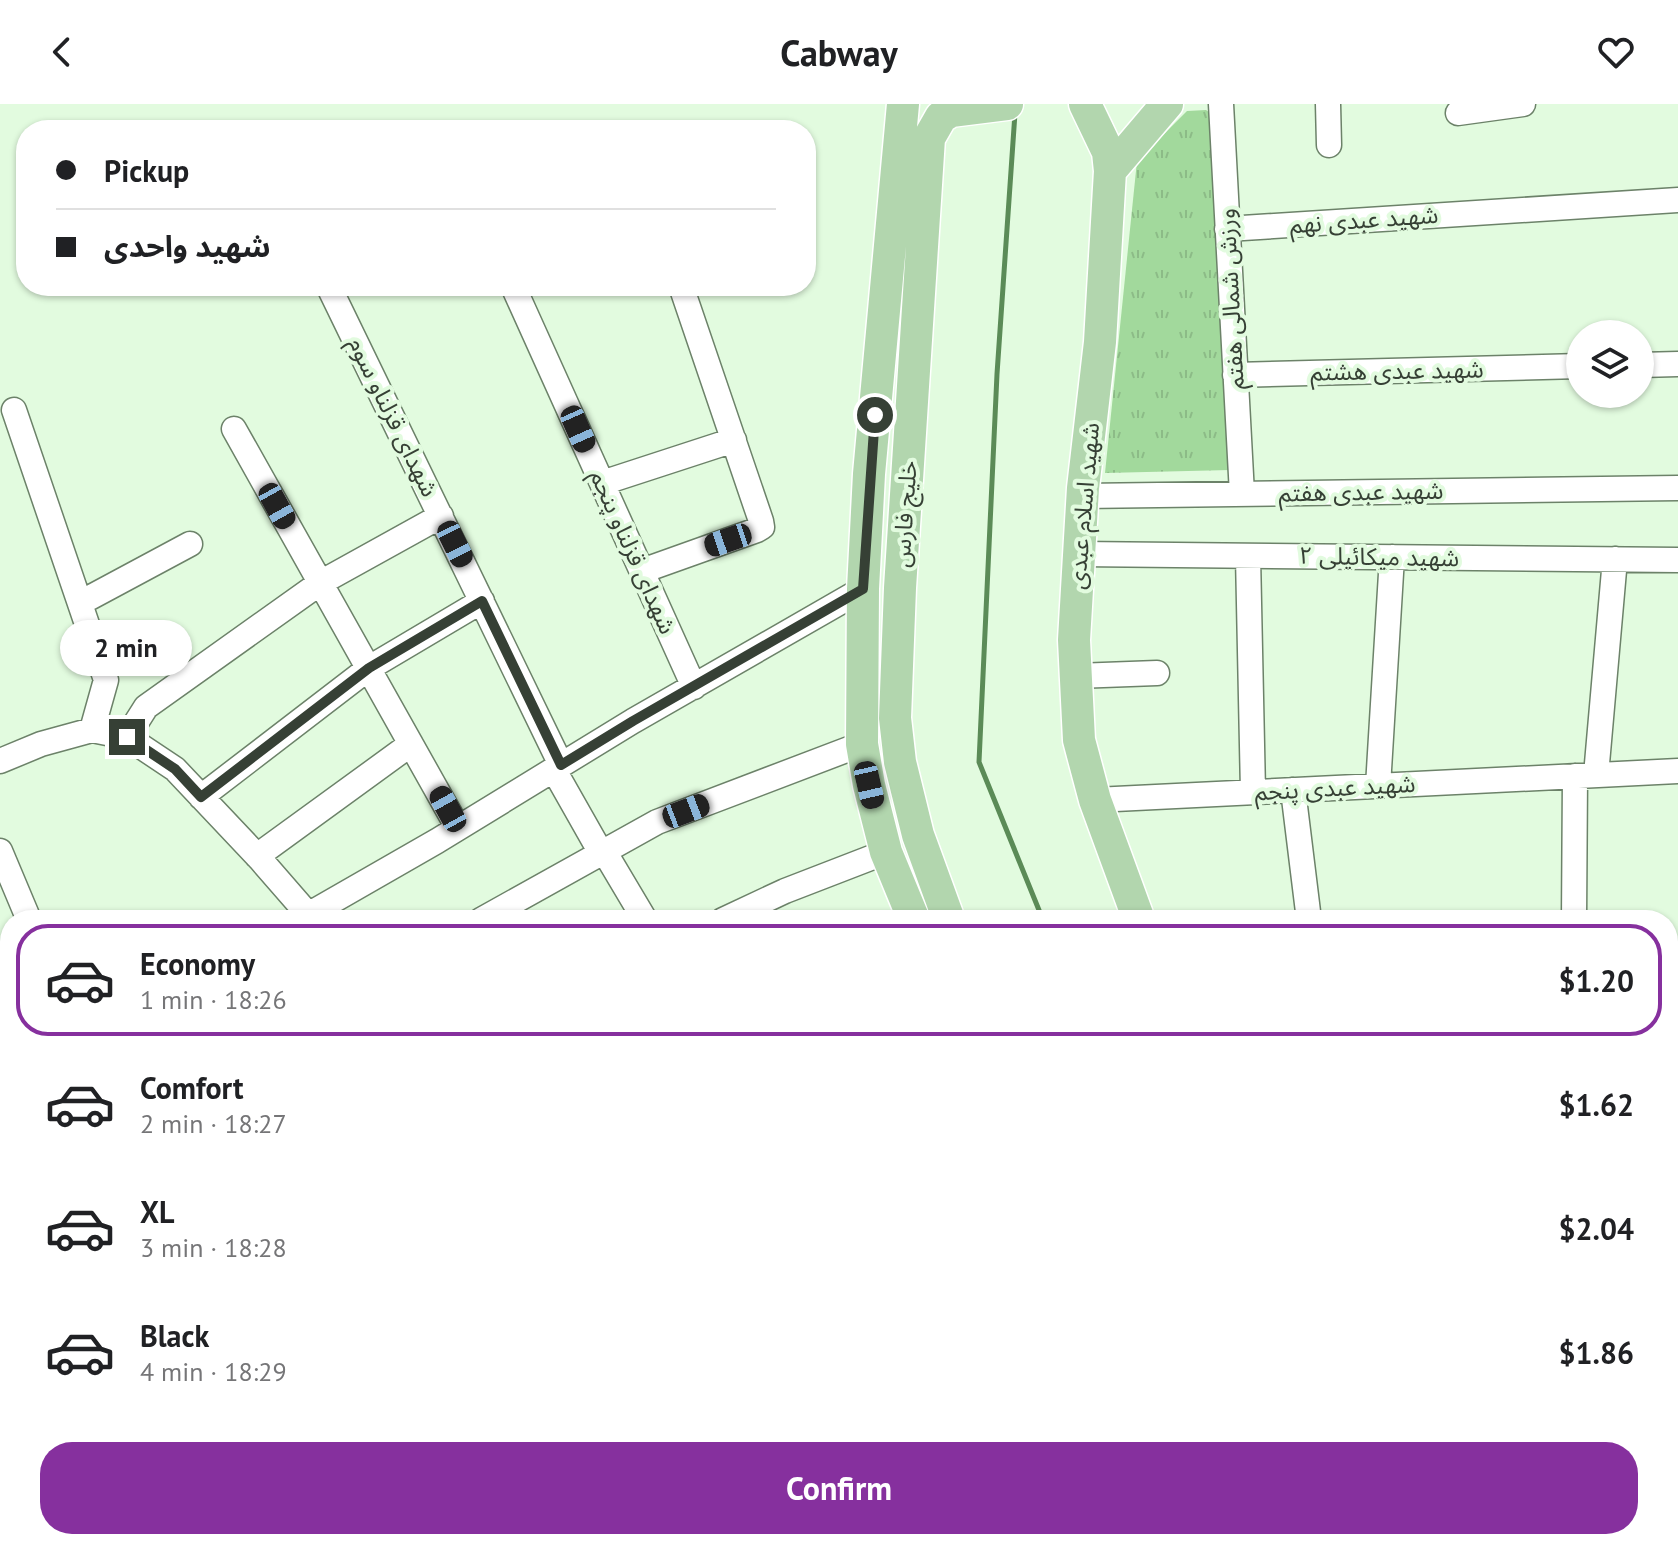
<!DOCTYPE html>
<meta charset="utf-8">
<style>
body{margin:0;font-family:"PT Sans","Noto Sans Arabic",sans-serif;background:#f2f2f2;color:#202124;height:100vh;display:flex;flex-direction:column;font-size:30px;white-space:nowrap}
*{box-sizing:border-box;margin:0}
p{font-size:26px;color:#757577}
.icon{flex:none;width:44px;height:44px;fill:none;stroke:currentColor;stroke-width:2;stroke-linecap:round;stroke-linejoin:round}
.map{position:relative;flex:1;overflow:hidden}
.panel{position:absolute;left:0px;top:806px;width:1678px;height:640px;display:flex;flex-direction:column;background:#fff;border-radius:32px 32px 0 0;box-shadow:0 2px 6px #0004}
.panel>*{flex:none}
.top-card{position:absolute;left:16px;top:16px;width:800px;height:176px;border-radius:32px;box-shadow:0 2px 6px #0004;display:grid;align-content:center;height:176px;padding:0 40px;background:#fff}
.controls{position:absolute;left:1566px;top:216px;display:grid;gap:16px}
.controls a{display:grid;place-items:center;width:88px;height:88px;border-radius:50%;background:#fff;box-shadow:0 2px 6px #0004;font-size:40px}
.end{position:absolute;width:36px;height:36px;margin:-18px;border:10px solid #364035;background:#fff;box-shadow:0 0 0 4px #fff}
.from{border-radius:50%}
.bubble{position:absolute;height:56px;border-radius:28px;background:#fff;box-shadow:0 2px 6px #0004;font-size:26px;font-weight:800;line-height:56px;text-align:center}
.car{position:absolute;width:24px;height:48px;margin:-24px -12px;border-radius:10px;box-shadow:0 0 6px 2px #0007;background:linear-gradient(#222 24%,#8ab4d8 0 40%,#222 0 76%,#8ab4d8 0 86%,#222 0)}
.top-card b{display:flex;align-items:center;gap:28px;height:76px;font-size:30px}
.top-card b+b{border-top:2px solid #e0e0e0}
.top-card i{width:20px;height:20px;background:#202124}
ul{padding:14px 0 0;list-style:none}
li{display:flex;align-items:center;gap:24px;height:112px;margin:0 16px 12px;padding:0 24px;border:4px solid transparent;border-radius:32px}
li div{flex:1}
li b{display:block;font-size:30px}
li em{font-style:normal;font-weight:800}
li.on{border-color:#86309e}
li>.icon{width:72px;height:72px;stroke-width:1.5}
.primary-button{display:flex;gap:16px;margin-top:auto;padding:16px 40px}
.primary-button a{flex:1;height:92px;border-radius:32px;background:#86309e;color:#fff;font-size:32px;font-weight:800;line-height:92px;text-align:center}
header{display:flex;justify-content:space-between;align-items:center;height:104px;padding:0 40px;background:#fff;font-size:36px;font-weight:800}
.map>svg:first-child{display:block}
.park{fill:url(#park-tufts)}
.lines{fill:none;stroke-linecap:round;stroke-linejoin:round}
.stream{stroke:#5b8b57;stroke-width:5}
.minor-casing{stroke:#6c8269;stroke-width:27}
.major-casing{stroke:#fff;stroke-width:35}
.minor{stroke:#fff;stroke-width:24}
.major{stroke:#b2d6ae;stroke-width:32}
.route{stroke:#364035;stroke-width:10}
.labels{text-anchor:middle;stroke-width:8;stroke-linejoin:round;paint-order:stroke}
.street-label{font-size:24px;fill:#364035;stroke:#e2fbdf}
</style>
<header><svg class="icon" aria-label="back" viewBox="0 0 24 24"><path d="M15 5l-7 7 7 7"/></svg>Cabway<svg class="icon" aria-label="heart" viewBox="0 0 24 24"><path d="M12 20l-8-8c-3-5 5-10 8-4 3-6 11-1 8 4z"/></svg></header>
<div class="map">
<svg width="1678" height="1446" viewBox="0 0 1678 1446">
<defs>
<pattern id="park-tufts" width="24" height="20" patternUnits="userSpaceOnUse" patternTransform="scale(2)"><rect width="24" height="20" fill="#a2d99c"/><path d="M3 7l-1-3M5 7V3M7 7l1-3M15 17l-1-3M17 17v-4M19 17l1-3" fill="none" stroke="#8cbb87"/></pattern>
</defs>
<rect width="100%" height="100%" fill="#e2fbdf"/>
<path class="park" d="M 1206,6 L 1219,16 L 1230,366 L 1105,369 L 1137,57 L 1187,7 Z"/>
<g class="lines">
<path class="stream" d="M 1015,9 L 997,270 L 979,658 L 1043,816
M 1294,1436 L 1298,1446"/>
<defs>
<path id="minor" d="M 1221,0 L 1242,390
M 1328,0 L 1329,41
M 1458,9 L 1523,0
M 1227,125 L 1678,96
M 513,182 L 694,583
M 329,183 L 561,661
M 1640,261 L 1678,260
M 1235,271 L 1580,262
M 14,306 L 106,576 L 92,626
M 234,325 L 458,724
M 602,379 L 734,336
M 1083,392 L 1678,384
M 1079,450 L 1678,456
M 1248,452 L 1253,688
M 642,467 L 757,426 L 762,423 L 761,417 L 681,182
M 80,499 L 190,440
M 1076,572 L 1157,569
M 127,633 L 146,603 L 320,479 L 441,412
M 0,657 L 41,640 L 92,626 L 127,633 L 175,665 L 260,755 L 313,816
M 554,666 L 601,749
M 1596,671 L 1615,455
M 1378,682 L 1392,453
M 1293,686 L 1309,816
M 201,693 L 369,564 L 482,497
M 1095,696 L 1678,667
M 0,747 L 29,816
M 604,747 L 645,816
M 257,752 L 411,640
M 308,811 L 437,737 L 633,617 L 863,485
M 481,816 L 657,718 L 862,640
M 723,816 L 785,787 L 886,748
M 1574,816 L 1575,672
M 1668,944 L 1678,942
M 0,1119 L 10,1147
M 1668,1213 L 1678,1211
M 0,1429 L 10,1424
M 453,1436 L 461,1446
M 705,1436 L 708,1446
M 784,1436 L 788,1446
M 919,1436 L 921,1446
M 1484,1436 L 1487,1446
M 1665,1436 L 1667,1446
M 126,1446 L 133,1436
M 251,1446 L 263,1436
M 481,1446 L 496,1436"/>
<path id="major" d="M 903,0 L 869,370 L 863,485 L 862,640 L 869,681 L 886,748 L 914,816
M 1085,0 L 1108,48 L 1110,67 L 1100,238 L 1083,384 L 1074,536 L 1079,636 L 1095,696 L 1139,816
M 1110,67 L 1167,0
M 949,816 L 918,731 L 900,658 L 895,614 L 900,484 L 929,34 L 941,13 L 951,7 L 1007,0
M 1172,1436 L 1177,1446
M 1210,1436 L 1215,1446
M 1377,1436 L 1381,1446"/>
</defs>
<use href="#minor" class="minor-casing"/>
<use href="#major" class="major-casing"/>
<use href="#minor" class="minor"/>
<use href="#major" class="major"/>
</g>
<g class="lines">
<path class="route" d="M 127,633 L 175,665 L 201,693 L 369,564 L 482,497 L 561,661 L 633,617 L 863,485 L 875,311"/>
</g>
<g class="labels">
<g class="street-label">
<text transform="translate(1364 116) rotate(-4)" y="8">شهید عبدی نهم</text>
<text transform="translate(1231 195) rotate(-93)" y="8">ورزش شمالی هفتم</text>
<text transform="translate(1397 267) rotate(-1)" y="8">شهید عبدی هشتم</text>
<text transform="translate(393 313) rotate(64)" y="8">شهدای قزلناو سوم</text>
<text transform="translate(1361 388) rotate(-1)" y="8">شهید عبدی هفتم</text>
<text transform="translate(1084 402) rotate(-85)" y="8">شهید اسلام عبدی</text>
<text transform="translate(905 410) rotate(-86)" y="8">خلیج فارس</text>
<text transform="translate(633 448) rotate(66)" y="8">شهدای قزلناو پنجم</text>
<text transform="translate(1379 453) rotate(1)" y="8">شهید میکائیلی ۲</text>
<text transform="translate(1335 684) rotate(-3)" y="8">شهید عبدی پنجم</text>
</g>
</g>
</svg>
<div class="controls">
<a><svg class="icon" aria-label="layers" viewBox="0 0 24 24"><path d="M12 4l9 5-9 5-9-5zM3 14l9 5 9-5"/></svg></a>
</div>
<i class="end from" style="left:875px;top:311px"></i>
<i class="end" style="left:127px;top:633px"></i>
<div class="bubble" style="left:60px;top:516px;width:132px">2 min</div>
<i class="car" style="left:578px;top:325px;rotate:156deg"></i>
<i class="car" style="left:277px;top:402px;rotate:151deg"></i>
<i class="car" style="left:728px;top:436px;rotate:251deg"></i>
<i class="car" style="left:455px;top:440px;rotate:154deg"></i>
<i class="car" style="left:869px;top:681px;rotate:167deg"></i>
<i class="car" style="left:448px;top:705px;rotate:331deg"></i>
<i class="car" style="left:686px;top:707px;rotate:69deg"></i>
<div class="top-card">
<b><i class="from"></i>Pickup</b>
<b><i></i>شهید واحدی</b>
</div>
<section class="panel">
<ul>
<li class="on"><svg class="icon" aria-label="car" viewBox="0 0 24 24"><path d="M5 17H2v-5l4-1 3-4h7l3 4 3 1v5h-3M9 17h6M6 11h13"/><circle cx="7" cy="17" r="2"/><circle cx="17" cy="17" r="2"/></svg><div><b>Economy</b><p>1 min · 18:26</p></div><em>$1.20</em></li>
<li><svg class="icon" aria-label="car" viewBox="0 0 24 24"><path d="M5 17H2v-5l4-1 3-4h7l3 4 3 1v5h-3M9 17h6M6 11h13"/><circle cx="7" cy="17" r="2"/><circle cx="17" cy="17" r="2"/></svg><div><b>Comfort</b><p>2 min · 18:27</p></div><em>$1.62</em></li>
<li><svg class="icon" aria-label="car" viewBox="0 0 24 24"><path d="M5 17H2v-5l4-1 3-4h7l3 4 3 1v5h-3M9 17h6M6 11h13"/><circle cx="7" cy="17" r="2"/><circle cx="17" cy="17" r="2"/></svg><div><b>XL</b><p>3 min · 18:28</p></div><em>$2.04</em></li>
<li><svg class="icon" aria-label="car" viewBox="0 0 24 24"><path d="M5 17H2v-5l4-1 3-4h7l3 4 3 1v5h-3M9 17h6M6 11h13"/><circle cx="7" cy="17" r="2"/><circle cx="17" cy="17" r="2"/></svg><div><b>Black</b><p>4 min · 18:29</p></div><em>$1.86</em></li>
</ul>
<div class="primary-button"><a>Confirm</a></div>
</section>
</div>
